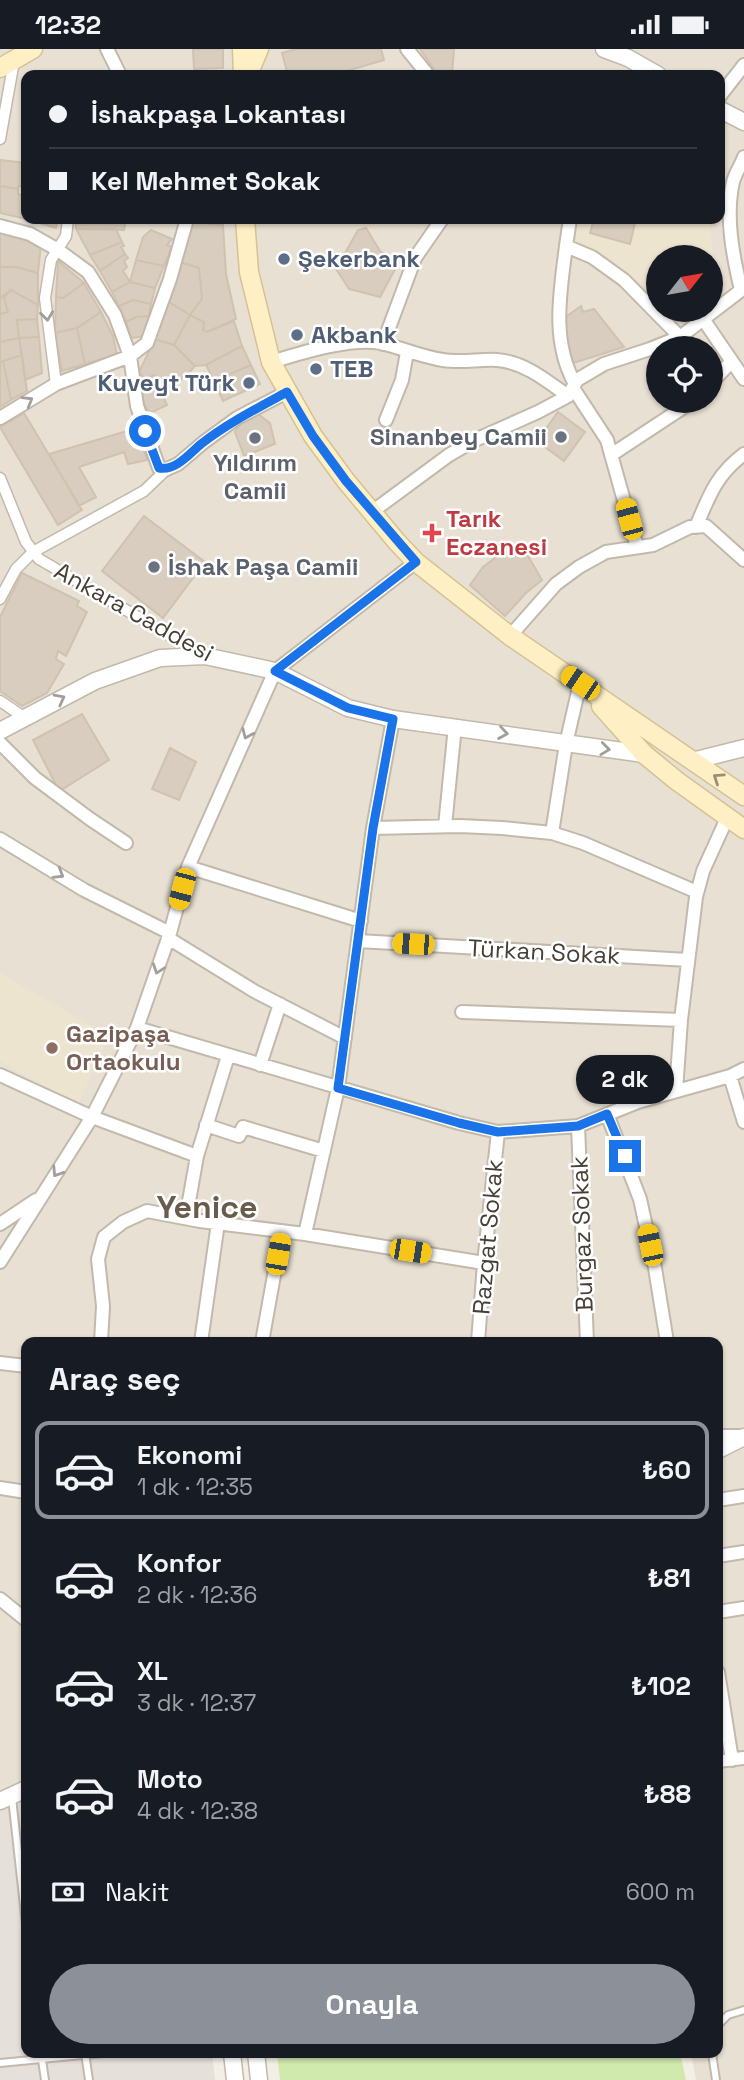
<!DOCTYPE html>
<html lang="tr">
<meta charset="utf-8">
<style>
body{margin:0;font-family:"Space Grotesk",sans-serif;background:#20242c;color:#f1f3f6;height:100vh;display:flex;flex-direction:column;font-size:26px;white-space:nowrap}
*{box-sizing:border-box;margin:0}
p{font-size:23px;color:#9ea1a6}
.icon{flex:none;width:38px;height:38px;fill:none;stroke:currentColor;stroke-width:2;stroke-linecap:round;stroke-linejoin:round}
.map{position:relative;flex:1;overflow:hidden}
.details{position:absolute;left:21px;top:1288px;width:702px;height:721px;display:flex;flex-direction:column;background:#171b24;border-radius:14px;box-shadow:0 2px 5px #0004}
.details>*{flex:none}
.guide{position:absolute;left:21px;top:21px;width:704px;height:154px;border-radius:14px;box-shadow:0 2px 5px #0004;display:grid;align-content:center;height:154px;padding:0 28px;background:#171b24}
.needle{width:46px;rotate:59deg}
.controls{position:absolute;left:646px;top:196px;display:grid;gap:14px}
.controls a{display:grid;place-items:center;width:77px;height:77px;border-radius:50%;background:#171b24;box-shadow:0 2px 5px #0004;font-size:35px}
.end{position:absolute;width:32px;height:32px;margin:-16px;border:9px solid #1a73e8;background:#fff;box-shadow:0 0 0 4px #fff}
.from{border-radius:50%}
.bubble{position:absolute;height:49px;border-radius:24px;background:#171b24;box-shadow:0 2px 5px #0004;font-size:23px;font-weight:800;line-height:49px;text-align:center}
.car{position:absolute;width:21px;height:42px;margin:-21px -10px;border-radius:9px;box-shadow:0 0 5px 2px #0007;background:linear-gradient(#f5c518 24%,#345 0 40%,#f5c518 0 76%,#345 0 86%,#f5c518 0)}
.guide b{display:flex;align-items:center;gap:24px;height:66px;font-size:26px}
.guide b+b{border-top:2px solid #363941}
.guide i{width:18px;height:18px;background:#f1f3f6}
ul{padding:0;list-style:none}
li{display:flex;align-items:center;gap:21px;height:98px;margin:0 14px 10px;padding:0 14px;border:4px solid transparent;border-radius:14px}
li div{flex:1}
li b{display:block;font-size:26px}
li em{font-style:normal;font-weight:800}
li.selected{border-color:#8c9099}
li>.icon{width:63px;height:63px;stroke-width:1.5}
h2{padding:0 28px;font-size:32px;line-height:84px}
.pay{display:flex;align-items:center;gap:18px;height:77px;padding:0 28px;font-size:26px}
.pay p{margin-inline-start:auto}
.cta{display:flex;gap:14px;margin-top:auto;padding:14px 28px}
.cta a{flex:1;height:80px;border-radius:42px;background:#8c9099;color:#fff;font-size:28px;font-weight:800;line-height:80px;text-align:center}
.status{display:flex;justify-content:space-between;align-items:center;height:49px;padding:0 35px;background:#171b24;direction:ltr}
.status svg{height:19px;fill:currentColor}
.map>svg:first-child{display:block}
.residential{fill:#e8e1d3;fill-rule:evenodd}
.industrial{fill:#e5e0da}
.education{fill:#ede4cf}
.green{fill:#d0e9ad}
.building{fill:#d8cdbe;stroke:#d0c2ae;stroke-width:2}
.lines{fill:none;stroke-linecap:round;stroke-linejoin:round}
.service-casing{stroke:#c2b9ab;stroke-width:10}
.pedestrian-casing{stroke:#c2b9ab;stroke-width:13}
.minor-casing{stroke:#c2b9ab;stroke-width:16}
.tertiary-casing{stroke:#c2b9ab;stroke-width:19}
.secondary-casing{stroke:#d5c294;stroke-width:21}
.service{stroke:#fff;stroke-width:6}
.pedestrian{stroke:#fff;stroke-width:10}
.minor{stroke:#fff;stroke-width:12}
.tertiary{stroke:#fff;stroke-width:16}
.secondary{stroke:#ffefc4;stroke-width:18}
.oneway{stroke:#a29f9a}
.oneway2{stroke:#998e75}
.route{stroke:#1a73e8;stroke-width:9}
.service-dot{fill:#5c6f8a;stroke:#fff;stroke-width:2.5}
.worship-dot{fill:#6b7280;stroke:#fff;stroke-width:2.5}
.health-dot{fill:#e0444e;stroke:#fff;stroke-width:2.5}
.education-dot{fill:#8d6e63;stroke:#fff;stroke-width:2.5}
.labels{text-anchor:middle;stroke-width:5;stroke-linejoin:round;paint-order:stroke}
.service-label{font-size:24px;font-weight:bold;fill:#4e5e75;stroke:#fff;text-anchor:start}
.worship-label{font-size:24px;font-weight:bold;fill:#5b616d;stroke:#fff;text-anchor:end}
.health-label{font-size:24px;font-weight:bold;fill:#be3a42;stroke:#fff;text-anchor:start}
.street-label{font-size:24px;fill:#463f35;stroke:#fff}
.education-label{font-size:24px;font-weight:bold;fill:#785e54;stroke:#fff;text-anchor:start}
.district-label{font-size:32px;font-weight:bold;fill:#695c4c;stroke:#fff}
</style>
<div class="status"><b>12:32</b><svg viewBox="0 0 49 12"><path d="M0 12V9h3v3zM5 12V6h3v6zM10 12V3h3v9zM15 12V0h3v12zM26 1h20v11H26zM47 4h2v5h-2z"/></svg></div>
<div class="map">
<svg width="744" height="2031" viewBox="0 0 744 2031">
<rect width="100%" height="100%" fill="#f3efe6"/>
<path class="residential" d="M 0,0 L 744,0 L 744,2031 L 696,2031 L 691,2004 L 718,2004 L 718,1293 L 26,1293 L 26,1808 L 0,1818 ZM 26,26 L 719,26 L 719,170 L 26,170 ZM 658,208 L 710,208 L 710,261 L 658,261 ZM 658,299 L 710,299 L 710,352 L 658,352 Z"/>
<path class="industrial" d="M 26,1744 L 26,2004 L 212,2004 L 215,2031 L 0,2031 L 0,1756 Z"/>
<path class="education" d="M 576,170 L 689,170 L 710,175 L 716,248 L 711,252 L 710,208 L 658,208 L 658,249 L 650,241 L 571,188 Z
M 0,924 L 109,987 L 78,1056 L 0,1012 Z"/>
<path class="green" d="M 277,2004 L 680,2004 L 686,2031 L 280,2031 Z"/>
<path class="building" d="M 193,0 L 223,0 L 223,19 L 194,20 Z
M 296,0 L 381,0 L 384,11 L 333,26 L 288,26 L 282,4 Z
M 420,0 L 454,0 L 452,26 L 438,26 Z
M 0,111 L 26,114 L 26,137 L 19,137 L 18,140 L 0,137 Z
M 0,137 L 18,140 L 18,145 L 26,148 L 27,170 L 0,164 Z
M 27,170 L 58,170 L 56,179 Z
M 76,170 L 126,170 L 124,181 L 76,180 Z
M 192,170 L 222,170 L 223,176 L 191,173 Z
M 594,170 L 636,170 L 630,195 L 590,184 Z
M 191,173 L 223,176 L 226,225 L 236,270 L 207,283 L 203,281 L 204,273 L 190,266 L 202,250 L 199,219 L 180,213 Z
M 366,179 L 380,202 L 399,213 L 380,248 L 349,240 L 336,220 L 358,181 Z
M 76,180 L 116,180 L 122,193 L 90,206 Z
M 151,181 L 172,190 L 167,196 L 172,198 L 164,217 L 136,211 L 143,188 Z
M 0,183 L 41,195 L 38,224 L 16,218 L 0,218 Z
M 122,193 L 124,197 L 121,198 L 125,205 L 100,222 L 90,206 Z
M 125,205 L 128,209 L 124,212 L 127,218 L 123,222 L 130,233 L 112,243 L 100,222 Z
M 136,211 L 164,217 L 155,239 L 130,233 Z
M 58,212 L 84,234 L 63,249 L 56,248 Z
M 180,213 L 199,219 L 202,250 L 190,266 L 169,253 Z
M 0,218 L 16,218 L 38,224 L 38,256 L 11,241 L 0,249 Z
M 130,233 L 155,239 L 151,255 L 133,251 L 119,257 L 112,243 Z
M 84,234 L 101,263 L 77,279 L 55,284 L 56,248 L 63,249 Z
M 11,241 L 38,256 L 37,270 L 17,271 L 19,289 L 0,293 L 0,265 L 8,263 L 4,248 Z
M 4,248 L 8,263 L 0,265 L 0,249 Z
M 133,251 L 151,255 L 149,267 L 136,268 L 126,273 L 119,257 Z
M 169,253 L 190,266 L 174,296 L 155,290 Z
M 581,257 L 583,263 L 594,260 L 624,298 L 570,315 L 560,272 Z
M 101,263 L 113,287 L 117,306 L 85,315 L 77,279 Z
M 190,266 L 204,273 L 203,281 L 207,283 L 234,272 L 242,297 L 206,316 L 195,317 L 174,296 Z
M 149,267 L 146,287 L 131,289 L 126,273 L 136,268 Z
M 37,270 L 39,288 L 19,289 L 17,271 Z
M 77,279 L 85,315 L 62,322 L 55,284 Z
M 39,288 L 42,324 L 25,331 L 19,289 Z
M 19,289 L 22,306 L 0,313 L 0,293 Z
M 155,290 L 174,296 L 195,317 L 186,327 L 162,343 L 154,326 L 145,330 L 139,323 Z
M 242,297 L 251,316 L 214,332 L 206,316 Z
M 22,306 L 27,342 L 11,351 L 3,312 Z
M 3,312 L 11,351 L 0,358 L 0,313 Z
M 251,316 L 260,335 L 223,352 L 214,332 Z
M 154,326 L 167,356 L 150,364 L 144,355 L 139,334 Z
M 558,363 L 585,383 L 564,412 L 537,392 Z
M 24,364 L 82,461 L 58,476 L 0,378 Z
M 258,365 L 270,374 L 275,395 L 244,407 L 235,383 L 244,370 Z
M 137,379 L 147,411 L 128,415 L 124,403 L 79,418 L 96,448 L 79,457 L 49,405 Z
M 144,467 L 205,513 L 163,569 L 102,522 Z
M 520,493 L 542,531 L 526,544 L 505,567 L 470,536 L 483,518 L 508,499 Z
M 22,524 L 79,552 L 77,557 L 87,563 L 66,607 L 58,602 L 56,610 L 64,615 L 47,644 L 22,657 L 0,642 L 0,568 Z
M 82,665 L 109,711 L 63,740 L 57,738 L 33,691 Z
M 170,699 L 196,713 L 179,751 L 152,740 Z"/>
<g class="lines">
<defs>
<path id="service" d="M 12,1749 L 26,1875
M 718,1976 L 728,1966 L 744,1961
M 41,2004 L 45,2031
M 85,2004 L 89,2031
M 712,2004 L 716,2031
M 0,2014 L 103,2004"/>
<path id="pedestrian" d="M 0,90 L 14,12
M 56,335 L 45,249 L 51,211 L 66,187 L 68,170
M 0,429 L 26,493 L 39,510 L 201,605
M 0,550 L 16,520 L 33,503 L 144,442 L 167,420
M 0,652 L 25,669"/>
<path id="minor" d="M 107,0 L 120,26
M 407,0 L 428,26
M 719,48 L 744,16
M 570,170 L 566,197 L 592,208 L 624,231 L 680,288
M 0,177 L 30,185 L 58,201 L 88,223 L 115,266 L 130,307 L 137,357 L 159,419 L 167,420 L 178,415 L 204,393 L 237,369 L 287,343
M 566,197 C 560,244 551,292 575,335
M 741,241 C 733,207 725,168 733,133 C 735,125 741,116 744,108
M 703,270 L 744,330
M 383,295 L 415,209 L 442,170
M 271,313 C 301,304 351,288 381,294 C 402,299 422,308 443,311 C 461,314 479,310 497,311 C 524,313 546,331 568,347
M 710,335 L 732,312
M 573,339 L 607,391 L 637,498
M 0,369 L 56,335 L 130,307 L 147,294 L 170,230 L 187,170
M 386,371 L 402,331 L 407,303
M 611,406 L 693,352
M 373,462 L 449,406 L 475,391 L 538,363 L 568,347 L 577,331 L 604,315 L 650,300 L 680,288 L 744,239
M 696,478 C 709,447 716,426 744,405
M 510,587 L 556,535 L 579,518 L 606,503 L 653,496 L 690,478 L 706,477 L 744,511
M 0,694 L 35,729 L 90,770 L 126,794
M 445,777 L 455,677
M 373,779 L 460,777 L 502,779 L 552,784 L 583,794 L 697,843
M 552,784 L 566,695 L 580,634
M 0,790 L 84,841 L 170,884
M 188,818 L 361,872
M 168,889 L 254,942 L 345,989
M 358,892 L 688,911
M 462,963 L 681,971
M 137,979 L 459,1074 L 498,1083 L 578,1077 L 638,1053 L 730,1027 L 744,1020
M 260,1016 L 280,955
M 0,1026 L 92,1068 L 197,1107
M 730,1027 L 744,1073
M 676,1042 L 681,971 L 696,848 L 703,822 L 728,767
M 607,1065 L 640,1150 L 655,1219 L 667,1293
M 206,1076 L 239,1087 L 243,1078 L 324,1102
M 578,1077 L 587,1293
M 186,1169 L 197,1107 L 228,1007
M 0,1175 L 36,1151
M 305,1185 L 338,1039 L 373,779 L 393,670
M 0,1213 L 92,1068 L 137,979 L 170,884 L 188,818 L 275,622 L 416,513
M 101,1293 L 103,1257 L 98,1210 L 104,1188 L 123,1173 L 147,1162 L 200,1172 L 305,1185 L 484,1214
M 201,1293 L 218,1174
M 262,1293 L 282,1182
M 478,1293 L 484,1214 L 498,1083
M 0,1314 L 26,1317
M 718,1387 L 744,1387
M 0,1439 L 26,1443
M 718,1451 L 744,1447
M 718,1507 L 744,1503
M 0,1550 L 26,1571
M 718,1563 L 744,1559
M 718,1623 L 732,1711
M 718,1712 L 744,1709"/>
<path id="tertiary" d="M 604,0 L 628,9 L 658,26
M 719,60 L 744,73
M 0,682 L 95,632 L 160,609 L 205,607 L 275,622 L 348,659 L 393,670 L 644,705
M 692,712 L 744,699
M 718,1401 L 744,1388
M 0,1752 L 26,1740
M 232,2004 L 235,2031
M 256,2004 L 259,2031"/>
<path id="secondary" d="M 242,0 L 243,26
M 0,19 L 33,0
M 248,26 L 259,0
M 245,170 L 249,223 L 271,313 L 313,387 L 346,432 L 397,493 L 416,513 L 510,587 L 744,747
M 601,657 L 644,705 L 677,732 L 744,780"/>
</defs>
<use href="#service" class="service-casing"/>
<use href="#pedestrian" class="pedestrian-casing"/>
<use href="#minor" class="minor-casing"/>
<use href="#tertiary" class="tertiary-casing"/>
<use href="#secondary" class="secondary-casing"/>
<use href="#service" class="service"/>
<use href="#pedestrian" class="pedestrian"/>
<use href="#minor" class="minor"/>
<use href="#tertiary" class="tertiary"/>
<use href="#secondary" class="secondary"/>
</g>
<defs><path id="oneway-chevron" d="M-2-3.5L2.5 0L-2 3.5" fill="none" stroke-width="1.6" stroke-linecap="round" stroke-linejoin="round" transform="scale(1.75)"/></defs>
<g class="oneway">
<use href="#oneway-chevron" transform="translate(47 267) rotate(83)"/>
<use href="#oneway-chevron" transform="translate(28 352) rotate(-31)"/>
<use href="#oneway-chevron" transform="translate(60 650) rotate(-28)"/>
<use href="#oneway-chevron" transform="translate(503 684) rotate(9)"/>
<use href="#oneway-chevron" transform="translate(247 685) rotate(114)"/>
<use href="#oneway-chevron" transform="translate(605 700) rotate(7)"/>
<use href="#oneway-chevron" transform="translate(59 825) rotate(31)"/>
<use href="#oneway-chevron" transform="translate(158 920) rotate(109)"/>
<use href="#oneway-chevron" transform="translate(57 1123) rotate(123)"/>
</g>
<use class="oneway2" href="#oneway-chevron" transform="translate(718 729) rotate(-146)"/>
<g class="lines">
<path class="route" d="M 145,382 L 159,419 C 176,422 189,405 201,395 C 228,374 258,359 287,343 L 313,387 L 346,432 L 416,513 L 275,622 L 348,659 L 393,670 L 373,779 L 338,1039 L 459,1074 L 498,1083 L 578,1077 L 607,1065 L 625,1107"/>
</g>
<g class="service-dot">
<circle cx="284" cy="210" r="7"/>
<circle cx="297" cy="286" r="7"/>
<circle cx="316" cy="320" r="7"/>
<circle cx="249" cy="334" r="7"/>
</g>
<g class="worship-dot">
<circle cx="561" cy="388" r="7"/>
<circle cx="255" cy="389" r="7"/>
<circle cx="154" cy="518" r="7"/>
</g>
<path class="health-dot" d="M428.5 473.5h7v7h7v7h-7v7h-7v-7h-7v-7h7z"/>
<circle class="education-dot" cx="52" cy="999" r="7"/>
<g class="labels">
<g class="service-label">
<text x="298" y="218">Şekerbank</text>
<text x="311" y="294">Akbank</text>
<text x="330" y="328">TEB</text>
<text x="235" y="342" text-anchor="end">Kuveyt Türk</text>
</g>
<g class="worship-label">
<text x="547" y="396">Sinanbey Camii</text>
<text x="255" y="422" text-anchor="middle">Yıldırım<tspan x="255" dy="28">Camii</tspan></text>
<text x="168" y="526" text-anchor="start">İshak Paşa Camii</text>
</g>
<g class="health-label">
<text x="446" y="478">Tarık<tspan x="446" dy="28">Eczanesi</tspan></text>
</g>
<g class="street-label">
<text transform="translate(134 563) rotate(29)" y="8">Ankara Caddesi</text>
<text transform="translate(544 903) rotate(3)" y="8">Türkan Sokak</text>
<text transform="translate(582 1185) rotate(-92)" y="8">Burgaz Sokak</text>
<text transform="translate(488 1188) rotate(-85)" y="8">Razgat Sokak</text>
</g>
<g class="education-label">
<text x="66" y="993">Gazipaşa<tspan x="66" dy="28">Ortaokulu</tspan></text>
</g>
<g class="district-label">
<text x="207" y="1169">Yenice</text>
</g>
</g>
</svg>
<div class="controls">
<a><svg class="needle" viewBox="-14 -14 28 28"><path d="M0-13l5 13h-10z" fill="#e53935"/><path d="M0 13l5-13h-10z" fill="#9ea1a6"/></svg></a>
<a><svg class="icon" aria-label="locate" viewBox="0 0 24 24"><circle cx="12" cy="12" r="6"/><path d="M12 2v4M12 18v4M2 12h4M18 12h4"/></svg></a>
</div>
<i class="end from" style="left:145px;top:382px"></i>
<i class="end" style="left:625px;top:1107px"></i>
<div class="bubble" style="left:576px;top:1006px;width:98px">2 dk</div>
<i class="car" style="left:629px;top:470px;rotate:345deg"></i>
<i class="car" style="left:580px;top:634px;rotate:304deg"></i>
<i class="car" style="left:182px;top:840px;rotate:195deg"></i>
<i class="car" style="left:413px;top:895px;rotate:273deg"></i>
<i class="car" style="left:650px;top:1196px;rotate:348deg"></i>
<i class="car" style="left:410px;top:1202px;rotate:99deg"></i>
<i class="car" style="left:278px;top:1205px;rotate:10deg"></i>
<div class="guide">
<b><i class="from"></i>İshakpaşa Lokantası</b>
<b><i></i>Kel Mehmet Sokak</b>
</div>
<section class="details">
<h2>Araç seç</h2>
<ul>
<li class="selected"><svg class="icon" aria-label="car" viewBox="0 0 24 24"><path d="M5 17H2v-5l4-1 3-4h7l3 4 3 1v5h-3M9 17h6M6 11h13"/><circle cx="7" cy="17" r="2"/><circle cx="17" cy="17" r="2"/></svg><div><b>Ekonomi</b><p>1 dk · 12:35</p></div><em>₺60</em></li>
<li><svg class="icon" aria-label="car" viewBox="0 0 24 24"><path d="M5 17H2v-5l4-1 3-4h7l3 4 3 1v5h-3M9 17h6M6 11h13"/><circle cx="7" cy="17" r="2"/><circle cx="17" cy="17" r="2"/></svg><div><b>Konfor</b><p>2 dk · 12:36</p></div><em>₺81</em></li>
<li><svg class="icon" aria-label="car" viewBox="0 0 24 24"><path d="M5 17H2v-5l4-1 3-4h7l3 4 3 1v5h-3M9 17h6M6 11h13"/><circle cx="7" cy="17" r="2"/><circle cx="17" cy="17" r="2"/></svg><div><b>XL</b><p>3 dk · 12:37</p></div><em>₺102</em></li>
<li><svg class="icon" aria-label="car" viewBox="0 0 24 24"><path d="M5 17H2v-5l4-1 3-4h7l3 4 3 1v5h-3M9 17h6M6 11h13"/><circle cx="7" cy="17" r="2"/><circle cx="17" cy="17" r="2"/></svg><div><b>Moto</b><p>4 dk · 12:38</p></div><em>₺88</em></li>
</ul>
<div class="pay"><svg class="icon" aria-label="cash" viewBox="0 0 24 24"><path d="M3 7h18v10H3z"/><circle cx="12" cy="12" r="2"/></svg>Nakit<p>600 m</p></div>
<div class="cta"><a>Onayla</a></div>
</section>
</div>
